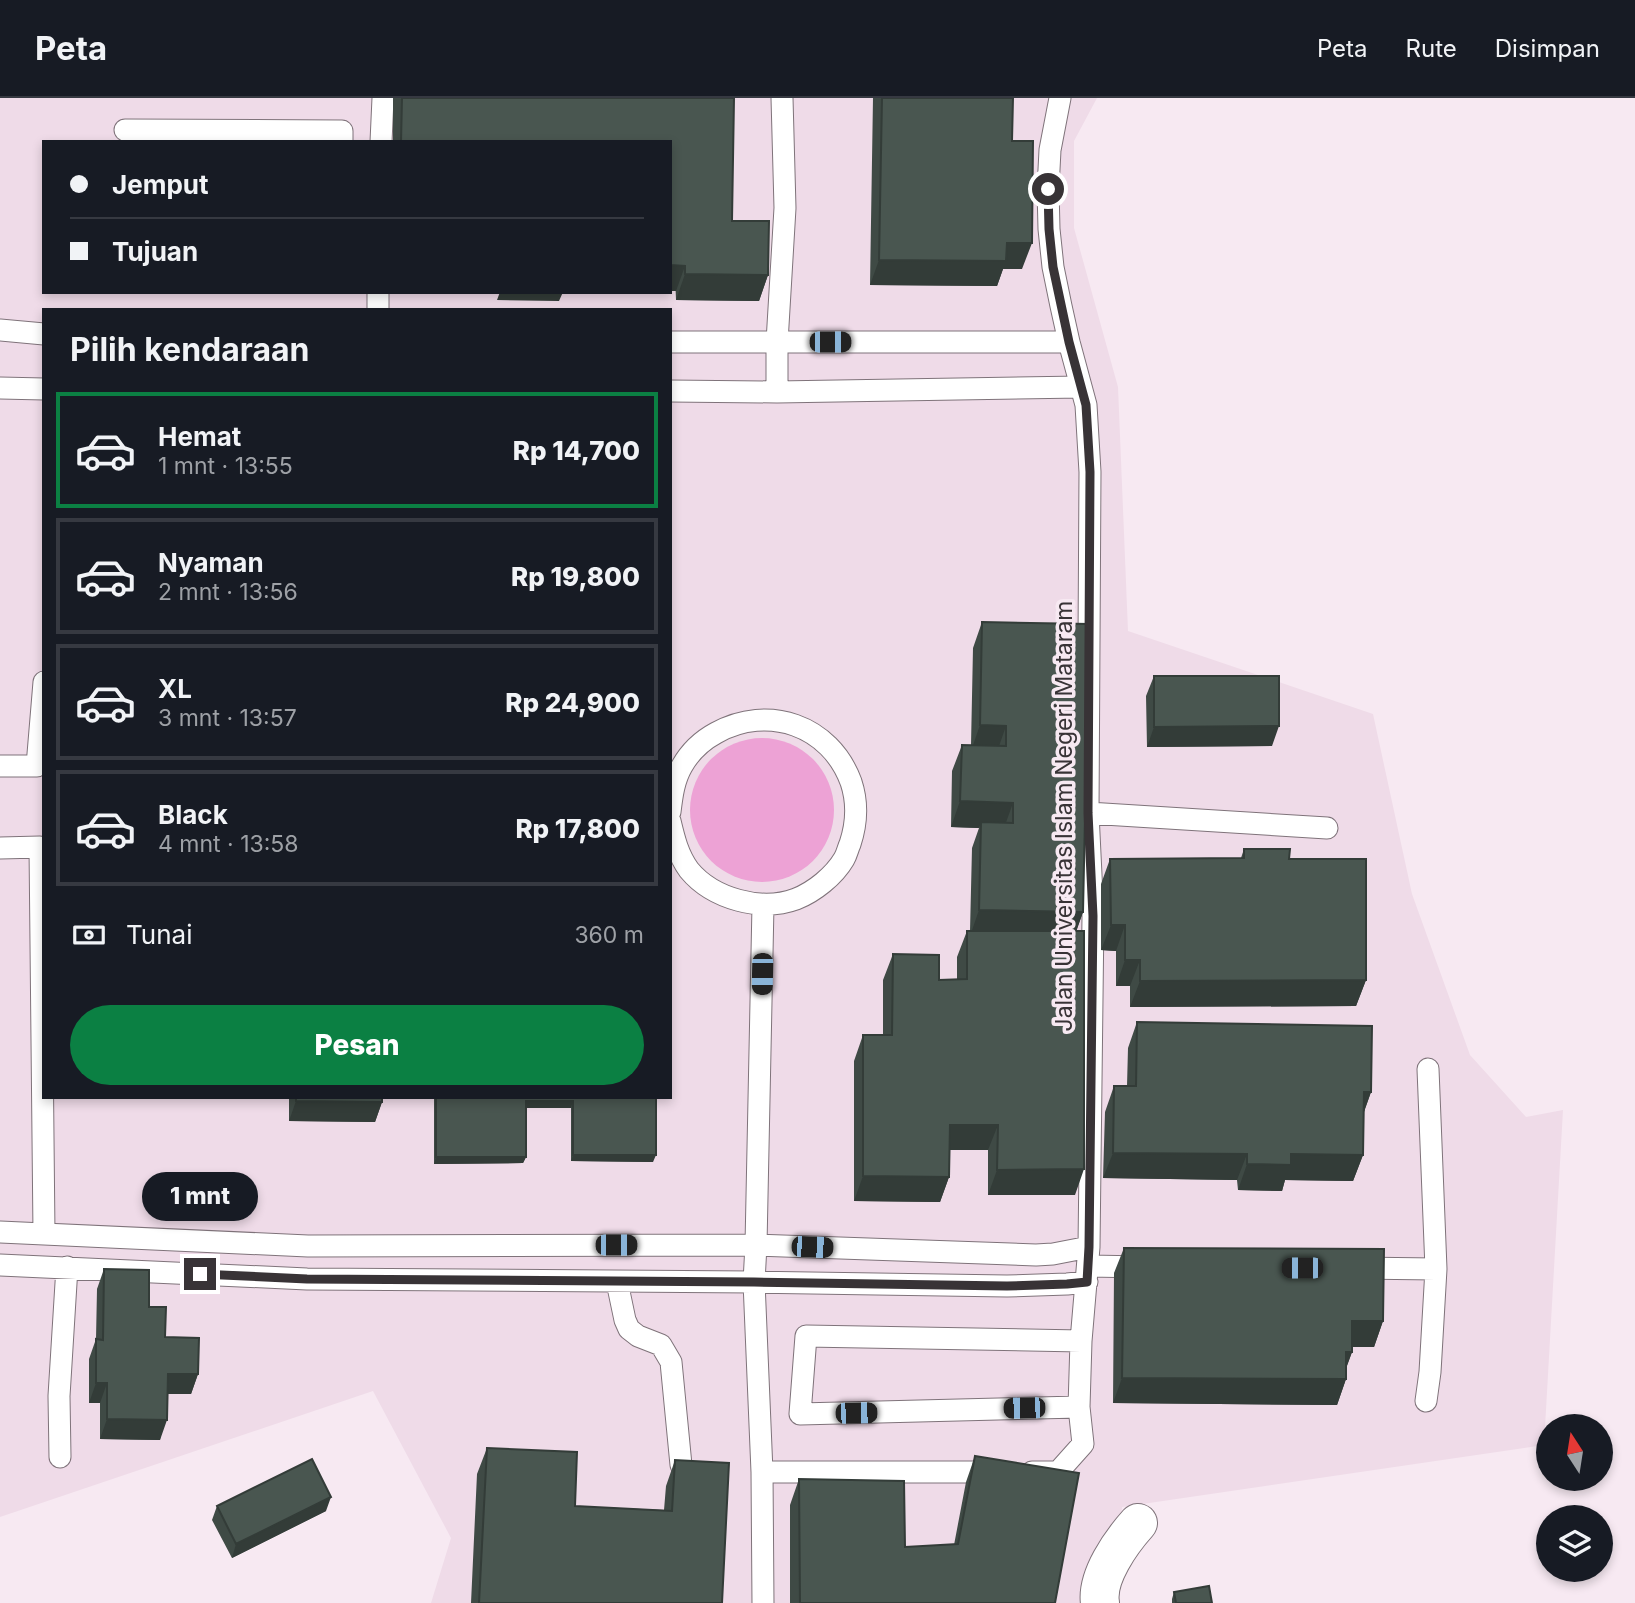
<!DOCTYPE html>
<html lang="id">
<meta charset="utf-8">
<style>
body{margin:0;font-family:Inter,sans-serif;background:#242831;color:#f1f3f6;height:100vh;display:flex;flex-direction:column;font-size:26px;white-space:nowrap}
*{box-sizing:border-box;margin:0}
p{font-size:23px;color:#9ea1a6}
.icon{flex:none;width:38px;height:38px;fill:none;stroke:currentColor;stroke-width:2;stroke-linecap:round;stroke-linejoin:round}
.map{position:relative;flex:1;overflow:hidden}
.panel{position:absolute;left:42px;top:210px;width:630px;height:791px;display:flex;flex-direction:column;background:#171b24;border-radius:0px;box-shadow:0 4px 10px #0003}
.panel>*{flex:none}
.guide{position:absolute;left:42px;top:42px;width:630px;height:154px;border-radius:0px;box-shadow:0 4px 10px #0003;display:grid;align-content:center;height:154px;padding:0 28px;background:#171b24}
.needle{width:46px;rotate:348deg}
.fabs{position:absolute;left:1536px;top:1316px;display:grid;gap:14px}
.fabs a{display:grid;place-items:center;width:77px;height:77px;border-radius:50%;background:#171b24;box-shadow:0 4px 10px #0003;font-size:35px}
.end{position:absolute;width:32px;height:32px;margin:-16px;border:9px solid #383336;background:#fff;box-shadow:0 0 0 4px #fff}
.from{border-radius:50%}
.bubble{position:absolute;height:49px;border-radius:24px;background:#171b24;box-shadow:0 4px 10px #0003;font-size:23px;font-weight:800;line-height:49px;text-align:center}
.car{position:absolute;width:21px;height:42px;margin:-21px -10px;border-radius:9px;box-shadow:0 0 5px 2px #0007;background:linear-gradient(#222 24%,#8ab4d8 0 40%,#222 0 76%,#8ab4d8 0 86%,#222 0)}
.guide b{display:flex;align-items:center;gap:24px;height:66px;font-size:26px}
.guide b+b{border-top:2px solid #363941}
.guide i{width:18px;height:18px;background:#f1f3f6}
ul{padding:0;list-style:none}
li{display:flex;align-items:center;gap:21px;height:116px;margin:0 14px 10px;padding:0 14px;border:4px solid #363941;border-radius:0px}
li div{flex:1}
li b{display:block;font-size:26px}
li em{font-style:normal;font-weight:800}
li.on{border-color:#0b8043}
li>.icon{width:63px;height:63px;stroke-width:1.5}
h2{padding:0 28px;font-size:32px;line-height:84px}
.pay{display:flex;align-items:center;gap:18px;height:77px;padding:0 28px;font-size:26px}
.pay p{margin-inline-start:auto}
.button{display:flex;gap:14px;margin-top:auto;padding:14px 28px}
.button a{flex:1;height:80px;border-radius:42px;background:#0b8043;color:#fff;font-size:28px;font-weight:800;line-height:80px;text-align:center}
header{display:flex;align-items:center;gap:42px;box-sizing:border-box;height:98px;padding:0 35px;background:#171b24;border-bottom:2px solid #363941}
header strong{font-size:33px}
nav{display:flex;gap:38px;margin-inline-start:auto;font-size:24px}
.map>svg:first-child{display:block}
.built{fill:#efdbe8;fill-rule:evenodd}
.green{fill:#eda2d5}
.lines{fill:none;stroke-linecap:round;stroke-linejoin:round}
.lane-casing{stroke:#7f737a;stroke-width:23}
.street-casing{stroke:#7f737a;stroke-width:40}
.lane{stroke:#fff;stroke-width:21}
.street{stroke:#fff;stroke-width:38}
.wall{fill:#3f4a45}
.shaded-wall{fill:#333c38}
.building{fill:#495650;stroke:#333c38;stroke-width:2}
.route{stroke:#383336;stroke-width:9}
.labels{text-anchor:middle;stroke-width:7;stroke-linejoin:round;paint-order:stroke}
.street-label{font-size:23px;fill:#383336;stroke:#f7e9f2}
</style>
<header>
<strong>Peta</strong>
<nav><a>Peta</a><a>Rute</a><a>Disimpan</a></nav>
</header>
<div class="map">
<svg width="1635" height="1505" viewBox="0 0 1635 1505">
<rect width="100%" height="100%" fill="#f7e9f2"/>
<path class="built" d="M 0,0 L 1097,0 L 1074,43 L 1074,130 L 1118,289 L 1128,533 L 1373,616 L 1412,796 L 1470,957 L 1526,1019 L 1563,1012 L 1544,1347 L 1122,1409 L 1114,1505 L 431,1505 L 451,1440 L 373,1293 L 0,1419 ZM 44,44 L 670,44 L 670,194 L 44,194 ZM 44,212 L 670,212 L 670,999 L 44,999 Z"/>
<path class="green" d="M690 712a72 72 0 1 1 144 0a72 72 0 1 1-144 0Z"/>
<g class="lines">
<defs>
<path id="lane" d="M 125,32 L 342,33 L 342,44
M 381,44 L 383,0
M 378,194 L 378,212
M 0,232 L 44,236
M 670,244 L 1069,244
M 0,290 L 44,291
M 670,293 L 777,294 L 1081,289
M 777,294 L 777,244 L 785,110 L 782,0
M 0,668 L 37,668 L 44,584
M 670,714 C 672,697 674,682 682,668 C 690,654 703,642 716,635 C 768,606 830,627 851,684 C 858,705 857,725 850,746 C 848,750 847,756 844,761 C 834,778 814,794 796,801 C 761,814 713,801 689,772 C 678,757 674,740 670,723
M 1088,715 L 1327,730
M 0,750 L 40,749 L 44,1136
M 0,1134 L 308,1148 L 756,1147 L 1036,1157 L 1053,1156 L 1089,1149
M 0,1167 L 307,1181 L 754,1184 L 1007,1188 L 1067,1186 L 1087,1184
M 1088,1168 L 1146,1169
M 1356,1170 L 1436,1171 L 1428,971
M 617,1184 L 625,1222 L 629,1231 L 638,1238 L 661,1247 L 671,1264 L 681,1367
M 1426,1303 L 1430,1274 L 1436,1171
M 1079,1309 L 800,1316 L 806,1238 L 1081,1243
M 60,1359 L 59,1298 L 67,1169
M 762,1374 L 754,1184 L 756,1147 L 763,807
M 1032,1374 L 1058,1374 L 1083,1346 L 1079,1309 L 1081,1243 L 1089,1149 L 1093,818 L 1088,715 L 1090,374 L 1086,307 L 1069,244 L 1061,208 L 1053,169 L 1049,131 L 1048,91 L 1050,52 L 1060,0
M 763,1505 L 762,1374 L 996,1374"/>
<path id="street" d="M 1100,1505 C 1096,1479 1121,1444 1138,1425"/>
</defs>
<use href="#lane" class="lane-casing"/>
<use href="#street" class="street-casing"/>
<use href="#lane" class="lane"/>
<use href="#street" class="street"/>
</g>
<path class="wall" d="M 393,0 L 734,0 L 732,123 L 768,177 L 759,203 L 676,202 L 670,44 L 393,44 Z
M 873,0 L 1013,0 L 1012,43 L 1022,171 L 1003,171 L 997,188 L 870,187 Z
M 982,524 L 1083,814 L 1076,833 L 1075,1097 L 988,1097 L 988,1052 L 949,1052 L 949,1079 L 940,1104 L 854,1103 L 854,963 L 863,937 L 883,937 L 883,882 L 893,856 L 939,882 L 957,882 L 957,859 L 967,833 L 970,833 L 972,750 L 979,730 L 951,729 L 952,673 L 962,647 L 971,647 L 973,550 Z
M 1154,578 L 1272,648 L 1147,649 L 1146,598 Z
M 1244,751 L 1289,761 L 1366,882 L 1356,908 L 1130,909 L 1130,888 L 1116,888 L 1116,853 L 1101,852 L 1101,786 L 1110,761 L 1241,760 Z
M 1137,924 L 1371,994 L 1364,1014 L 1363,1057 L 1353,1083 L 1285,1082 L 1282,1093 L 1238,1092 L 1237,1082 L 1103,1080 L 1105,1014 L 1114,988 L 1127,988 L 1128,950 Z
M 289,999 L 382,999 L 382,1004 L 375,1024 L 289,1023 Z
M 434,999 L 656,999 L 653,1064 L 571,1063 L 571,1010 L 526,1010 L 526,1059 L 523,1065 L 434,1066 Z
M 1124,1150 L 1383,1223 L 1374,1249 L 1352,1249 L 1352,1254 L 1346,1270 L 1346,1281 L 1337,1307 L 1113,1305 L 1114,1175 Z
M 104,1171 L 149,1209 L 165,1239 L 198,1276 L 191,1296 L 167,1296 L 160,1342 L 100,1341 L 100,1305 L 89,1305 L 89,1261 L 96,1241 L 97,1191 Z
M 487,1350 L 575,1408 L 664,1412 L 666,1388 L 675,1362 L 722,1505 L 471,1505 L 477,1376 Z
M 975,1358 L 1055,1505 L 790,1505 L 790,1407 L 799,1381 L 905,1449 L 954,1447 L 966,1384 Z
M 217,1408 L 326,1413 L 232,1460 L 212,1422 Z
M 1174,1494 L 1212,1505 L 1172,1505 L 1172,1501 Z"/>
<path class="shaded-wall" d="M 1007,145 L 1032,145 L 1022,171 L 1003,171 L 997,188 L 870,187 L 879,162 Z
M 670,167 L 685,168 L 676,193 L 670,193 Z
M 685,176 L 768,177 L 759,203 L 676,202 Z
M 500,194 L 563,194 L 559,203 L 497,202 Z
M 980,627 L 1006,628 L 997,654 L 971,653 Z
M 1279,628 L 1272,648 L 1147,649 L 1154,629 Z
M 960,703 L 1013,705 L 1004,730 L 981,724 L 979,730 L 951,729 Z
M 979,812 L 1083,814 L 1074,840 L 970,838 Z
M 1111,827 L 1125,827 L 1116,853 L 1101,852 Z
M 1125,862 L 1140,862 L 1130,888 L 1116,888 Z
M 1366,882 L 1356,908 L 1130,909 L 1140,883 Z
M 1364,994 L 1371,994 L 1362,1019 Z
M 296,1003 L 382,1004 L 375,1024 L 289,1023 Z
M 526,1003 L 573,1003 L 571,1010 L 523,1010 Z
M 950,1027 L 998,1027 L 988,1052 L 940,1052 Z
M 1113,1055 L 1247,1056 L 1237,1082 L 1103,1080 Z
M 1291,1056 L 1363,1057 L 1353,1083 L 1285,1082 L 1282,1093 L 1238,1092 L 1247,1066 Z
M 573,1057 L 656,1057 L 653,1064 L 571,1063 Z
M 436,1059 L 526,1059 L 523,1065 L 434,1066 Z
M 1084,1071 L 1075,1097 L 988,1097 L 997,1072 Z
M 863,1078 L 949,1079 L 940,1104 L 854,1103 Z
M 1352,1223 L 1383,1223 L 1374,1249 L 1343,1249 Z
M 1346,1254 L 1352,1254 L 1343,1279 Z
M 168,1276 L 198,1276 L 191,1296 L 160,1296 Z
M 1122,1280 L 1346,1281 L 1337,1307 L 1113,1305 Z
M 96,1285 L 107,1285 L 100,1305 L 89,1305 Z
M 107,1321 L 167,1322 L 160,1342 L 100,1341 Z
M 331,1399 L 326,1413 L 232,1460 L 236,1446 Z"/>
<path class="building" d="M 402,0 L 734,0 L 732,123 L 769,123 L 768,177 L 685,176 L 685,168 L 670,167 L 670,44 L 401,44 Z
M 882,0 L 1013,0 L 1012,43 L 1033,43 L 1032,145 L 1007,145 L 1006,163 L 879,162 Z
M 982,524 L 1089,526 L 1083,814 L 979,812 L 981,724 L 1013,725 L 1013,705 L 960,703 L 962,647 L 1006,648 L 1006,628 L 980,627 Z
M 1154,578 L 1279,578 L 1279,628 L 1154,629 Z
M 1244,751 L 1290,751 L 1289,761 L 1366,761 L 1366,882 L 1140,883 L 1140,862 L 1125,862 L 1125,827 L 1111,827 L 1110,761 L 1244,760 Z
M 967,833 L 1084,833 L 1084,1071 L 997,1072 L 998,1027 L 950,1027 L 949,1079 L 863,1078 L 863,937 L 892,937 L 893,856 L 939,857 L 939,882 L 967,881 Z
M 1137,924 L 1372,928 L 1371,994 L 1364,994 L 1363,1057 L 1291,1056 L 1291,1067 L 1247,1066 L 1247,1056 L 1113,1055 L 1114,988 L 1136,988 Z
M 296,999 L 382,999 L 382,1004 L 296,1003 Z
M 436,999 L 656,999 L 656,1057 L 573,1057 L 573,1003 L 526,1003 L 526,1059 L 436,1059 Z
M 1124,1150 L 1384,1151 L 1383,1223 L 1352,1223 L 1352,1254 L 1346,1254 L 1346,1281 L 1122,1280 Z
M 104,1171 L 149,1172 L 149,1209 L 166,1209 L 165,1239 L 199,1240 L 198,1276 L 168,1276 L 167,1322 L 107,1321 L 107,1285 L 96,1285 L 96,1241 L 103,1242 Z
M 487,1350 L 577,1354 L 575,1408 L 672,1413 L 675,1362 L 729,1365 L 722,1505 L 479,1505 Z
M 975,1358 L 1079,1375 L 1055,1505 L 800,1505 L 799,1381 L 904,1383 L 905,1449 L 958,1446 Z
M 312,1361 L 331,1399 L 236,1446 L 217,1408 Z
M 1209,1488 L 1212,1505 L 1176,1505 L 1174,1494 Z"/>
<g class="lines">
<path class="route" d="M 200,1176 L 307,1181 L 754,1184 L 1007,1188 L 1067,1186 L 1087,1184 L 1089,1149 L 1093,818 L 1088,715 L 1090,374 L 1086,307 L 1069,244 L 1053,169 L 1049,131 L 1048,91"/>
</g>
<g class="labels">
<g class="street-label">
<text transform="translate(1064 718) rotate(-90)" y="8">Jalan Universitas Islam Negeri Mataram</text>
</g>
</g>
</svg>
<div class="fabs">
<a><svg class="needle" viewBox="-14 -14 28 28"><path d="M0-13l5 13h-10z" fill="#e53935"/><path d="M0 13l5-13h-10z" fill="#9ea1a6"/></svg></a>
<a><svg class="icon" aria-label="layers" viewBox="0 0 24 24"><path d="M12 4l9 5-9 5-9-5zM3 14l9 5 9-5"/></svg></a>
</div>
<i class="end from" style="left:1048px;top:91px"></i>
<i class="end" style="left:200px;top:1176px"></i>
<div class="bubble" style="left:142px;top:1074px;width:116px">1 mnt</div>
<i class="car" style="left:830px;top:244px;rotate:90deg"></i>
<i class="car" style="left:762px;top:876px;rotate:181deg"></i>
<i class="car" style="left:616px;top:1147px;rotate:90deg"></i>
<i class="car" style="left:812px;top:1149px;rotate:92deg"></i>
<i class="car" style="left:1302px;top:1170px;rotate:270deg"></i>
<i class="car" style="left:1024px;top:1310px;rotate:269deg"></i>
<i class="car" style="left:856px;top:1315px;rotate:89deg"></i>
<div class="guide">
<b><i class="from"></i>Jemput</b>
<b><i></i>Tujuan</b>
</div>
<section class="panel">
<h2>Pilih kendaraan</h2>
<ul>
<li class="on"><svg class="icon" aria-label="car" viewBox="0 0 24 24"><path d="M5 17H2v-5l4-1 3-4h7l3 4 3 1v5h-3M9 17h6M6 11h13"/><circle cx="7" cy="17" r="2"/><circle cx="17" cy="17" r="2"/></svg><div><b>Hemat</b><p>1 mnt · 13:55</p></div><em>Rp 14,700</em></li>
<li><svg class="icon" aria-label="car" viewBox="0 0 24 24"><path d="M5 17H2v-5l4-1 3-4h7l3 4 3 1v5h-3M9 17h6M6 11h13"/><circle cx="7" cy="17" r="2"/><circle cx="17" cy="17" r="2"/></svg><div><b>Nyaman</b><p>2 mnt · 13:56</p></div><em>Rp 19,800</em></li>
<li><svg class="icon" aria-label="car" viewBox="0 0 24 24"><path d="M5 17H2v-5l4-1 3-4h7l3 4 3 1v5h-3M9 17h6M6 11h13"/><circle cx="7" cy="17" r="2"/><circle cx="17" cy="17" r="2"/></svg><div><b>XL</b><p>3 mnt · 13:57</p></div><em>Rp 24,900</em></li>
<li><svg class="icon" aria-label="car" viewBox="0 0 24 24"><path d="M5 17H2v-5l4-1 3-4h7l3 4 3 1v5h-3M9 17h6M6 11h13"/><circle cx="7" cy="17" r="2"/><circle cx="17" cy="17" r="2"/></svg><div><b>Black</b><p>4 mnt · 13:58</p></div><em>Rp 17,800</em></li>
</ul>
<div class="pay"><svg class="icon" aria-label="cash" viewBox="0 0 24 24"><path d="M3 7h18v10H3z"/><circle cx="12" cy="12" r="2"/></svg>Tunai<p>360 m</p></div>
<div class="button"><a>Pesan</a></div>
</section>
</div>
